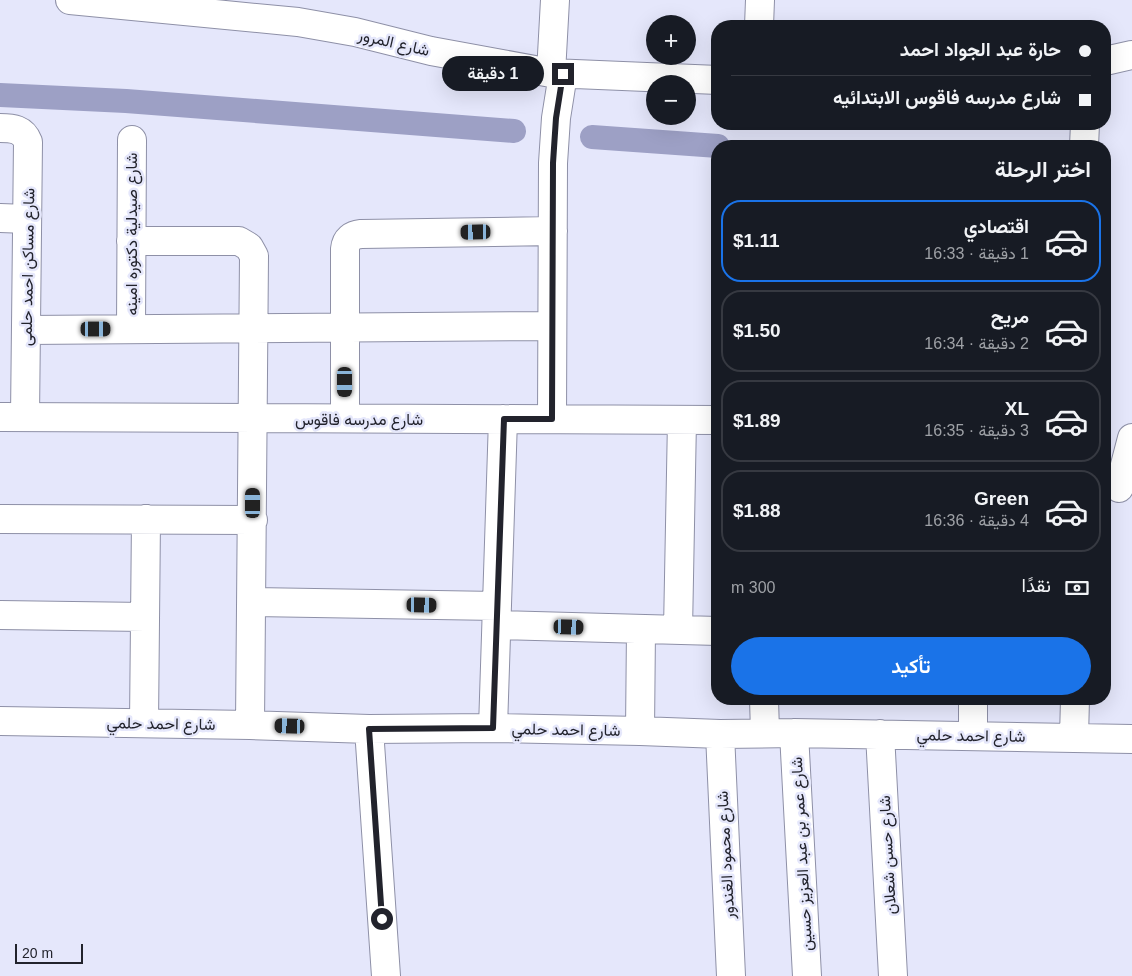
<!DOCTYPE html>
<html lang="ar">
<meta charset="utf-8">
<style>
body{margin:0;font-family:Helvetica,Vazirmatn,sans-serif;background:#242831;color:#f1f3f6;direction:rtl;height:100vh;display:flex;flex-direction:column;font-size:19px;white-space:nowrap}
*{box-sizing:border-box;margin:0}
p{font-size:16px;color:#9ea1a6}
.icon{flex:none;width:28px;height:28px;fill:none;stroke:currentColor;stroke-width:2;stroke-linecap:round;stroke-linejoin:round}
.map{position:relative;flex:1;overflow:hidden;direction:ltr}
.details{position:absolute;left:711px;top:140px;width:400px;height:565px;display:flex;flex-direction:column;background:#171b24;border-radius:20px;box-shadow:0 5px 20px #0002;direction:rtl}
.details>*{flex:none}
.guide{position:absolute;left:711px;top:20px;width:400px;height:110px;border-radius:20px;box-shadow:0 5px 20px #0002;direction:rtl;display:grid;align-content:center;height:110px;padding:0 20px;background:#171b24}
.buttons{position:absolute;left:646px;top:15px;display:grid;gap:10px}
.buttons a{display:grid;place-items:center;width:50px;height:50px;border-radius:50%;background:#171b24;box-shadow:0 5px 20px #0002;font-size:25px}
.scale{position:absolute;left:15px;bottom:12px;width:68px;box-sizing:border-box;padding-left:5px;border:2px solid #22232c;border-top:0;font-size:14px;line-height:18px;white-space:nowrap;color:#22232c;-webkit-text-stroke:4px #e5e7fb;paint-order:stroke}
.end{position:absolute;width:22px;height:22px;margin:-11px;border:6px solid #22232c;background:#fff;box-shadow:0 0 0 2px #fff}
.from{border-radius:50%}
.bubble{position:absolute;height:35px;border-radius:18px;background:#171b24;box-shadow:0 5px 20px #0002;font-size:16px;font-weight:600;line-height:35px;text-align:center;direction:rtl}
.car{position:absolute;width:15px;height:30px;margin:-15px -8px;border-radius:6px;box-shadow:0 0 4px 1px #0007;background:linear-gradient(#222 24%,#8ab4d8 0 40%,#222 0 76%,#8ab4d8 0 86%,#222 0)}
.guide b{display:flex;align-items:center;gap:18px;height:48px;font-size:19px}
.guide b+b{border-top:1px solid #363941}
.guide i{width:12px;height:12px;background:#f1f3f6}
ul{padding:0;list-style:none}
li{display:flex;align-items:center;gap:15px;height:82px;margin:0 10px 8px;padding:0 10px;border:2px solid #363941;border-radius:20px}
li div{flex:1}
li b{display:block;font-size:19px}
li em{font-style:normal;font-weight:600}
li.current{border-color:#1a73e8}
li>.icon{width:45px;height:45px;stroke-width:1.5}
h2{padding:0 20px;font-size:22px;line-height:60px}
.pay{display:flex;align-items:center;gap:12px;height:55px;padding:0 20px;font-size:19px}
.pay p{margin-inline-start:auto}
.primary-button{display:flex;gap:10px;margin-top:auto;padding:10px 20px}
.primary-button a{flex:1;height:58px;border-radius:30px;background:#1a73e8;color:#fff;font-size:20px;font-weight:600;line-height:58px;text-align:center}
.map>svg:first-child{display:block}
.lines{fill:none;stroke-linecap:round;stroke-linejoin:round}
.canal{stroke:#9da0c5;stroke-width:24}
.minor-casing{stroke:#8e90a7;stroke-width:30}
.minor{stroke:#fff;stroke-width:28}
.route{stroke:#22232c;stroke-width:6}
.labels{text-anchor:middle;stroke-width:5;stroke-linejoin:round;paint-order:stroke}
.street-label{font-size:16px;fill:#22232c;stroke:#e5e7fb}
</style>
<div class="map">
<svg width="1132" height="976" viewBox="0 0 1132 976">
<rect width="100%" height="100%" fill="#e5e7fb"/>
<g class="lines">
<path class="canal" d="M 0,95 L 126,101 L 514,131
M 592,137 L 718,146"/>
<defs>
<path id="minor" d="M 70,0 L 298,22 L 355,32 L 431,51 L 551,73 L 718,80
M 759,26 L 760,0
M 1105,61 L 1132,55
M 551,73 L 555,0
M 0,128 C 13,128 23,129 28,142 L 25,417
M 1084,146 L 1085,124
M 0,218 L 27,219
M 131,241 L 239,241 L 249,247 L 254,256 L 250,725
M 131,329 L 132,140
M 26,330 L 552,326
M 0,417 L 718,420
M 345,418 L 345,249 C 346,239 352,235 361,234 L 553,231
M 552,419 L 553,163 L 556,118 L 563,74
M 1119,488 L 1132,438
M 0,519 L 253,520
M 252,602 L 497,606
M 0,615 L 145,617
M 497,625 L 718,631
M 678,630 L 682,420
M 764,699 L 765,732
M 973,699 L 973,735
M 0,721 L 250,725 L 369,729 L 493,728 L 640,731 L 720,734 L 794,733 L 1132,739
M 144,723 L 146,519
M 493,728 L 503,419
M 369,729 L 386,976
M 640,731 L 641,629
M 794,733 L 807,976
M 720,734 L 731,976
M 880,734 L 893,976
M 1074,737 L 1075,699"/>
</defs>
<use href="#minor" class="minor-casing"/>
<use href="#minor" class="minor"/>
</g>
<g class="lines">
<path class="route" d="M 382,919 L 369,729 L 493,728 L 504,419 L 552,419 L 553,163 L 556,118 L 563,74"/>
</g>
<g class="labels">
<g class="street-label">
<text transform="translate(394 42) rotate(13)" y="6">شارع المرور</text>
<text transform="translate(131 234) rotate(-90)" y="6">شارع صيدلية دكتوره امينه</text>
<text transform="translate(27 267) rotate(-89)" y="6">شارع مساكن احمد حلمى</text>
<text x="359" y="425">شارع مدرسه فاقوس</text>
<text transform="translate(161 723) rotate(1)" y="6">شارع احمد حلمي</text>
<text transform="translate(566 729) rotate(1)" y="6">شارع احمد حلمي</text>
<text transform="translate(971 735) rotate(1)" y="6">شارع احمد حلمي</text>
<text transform="translate(801 854) rotate(-93)" y="6">شارع عمر بن عبد العزيز حسين</text>
<text transform="translate(725 855) rotate(-93)" y="6">شارع محمود الغندور</text>
<text transform="translate(887 855) rotate(-93)" y="6">شارع حسن شعلان</text>
</g>
</g>
</svg>
<div class="buttons">
<a>+</a>
<a>−</a>
</div>
<div class="scale">20 m</div>
<i class="end from" style="left:382px;top:919px"></i>
<i class="end" style="left:563px;top:74px"></i>
<div class="bubble" style="left:442px;top:56px;width:102px">1 دقيقة</div>
<i class="car" style="left:476px;top:232px;rotate:269deg"></i>
<i class="car" style="left:96px;top:329px;rotate:90deg"></i>
<i class="car" style="left:345px;top:382px;rotate:180deg"></i>
<i class="car" style="left:253px;top:503px;rotate:0deg"></i>
<i class="car" style="left:422px;top:605px;rotate:91deg"></i>
<i class="car" style="left:569px;top:627px;rotate:92deg"></i>
<i class="car" style="left:290px;top:726px;rotate:272deg"></i>
<div class="guide">
<b><i class="from"></i>حارة عبد الجواد احمد</b>
<b><i></i>شارع مدرسه فاقوس الابتدائيه</b>
</div>
<section class="details">
<h2>اختر الرحلة</h2>
<ul>
<li class="current"><svg class="icon" aria-label="car" viewBox="0 0 24 24"><path d="M5 17H2v-5l4-1 3-4h7l3 4 3 1v5h-3M9 17h6M6 11h13"/><circle cx="7" cy="17" r="2"/><circle cx="17" cy="17" r="2"/></svg><div><b>اقتصادي</b><p>1 دقيقة · 16:33</p></div><em>$1.11</em></li>
<li><svg class="icon" aria-label="car" viewBox="0 0 24 24"><path d="M5 17H2v-5l4-1 3-4h7l3 4 3 1v5h-3M9 17h6M6 11h13"/><circle cx="7" cy="17" r="2"/><circle cx="17" cy="17" r="2"/></svg><div><b>مريح</b><p>2 دقيقة · 16:34</p></div><em>$1.50</em></li>
<li><svg class="icon" aria-label="car" viewBox="0 0 24 24"><path d="M5 17H2v-5l4-1 3-4h7l3 4 3 1v5h-3M9 17h6M6 11h13"/><circle cx="7" cy="17" r="2"/><circle cx="17" cy="17" r="2"/></svg><div><b>XL</b><p>3 دقيقة · 16:35</p></div><em>$1.89</em></li>
<li><svg class="icon" aria-label="car" viewBox="0 0 24 24"><path d="M5 17H2v-5l4-1 3-4h7l3 4 3 1v5h-3M9 17h6M6 11h13"/><circle cx="7" cy="17" r="2"/><circle cx="17" cy="17" r="2"/></svg><div><b>Green</b><p>4 دقيقة · 16:36</p></div><em>$1.88</em></li>
</ul>
<div class="pay"><svg class="icon" aria-label="cash" viewBox="0 0 24 24"><path d="M3 7h18v10H3z"/><circle cx="12" cy="12" r="2"/></svg>نقدًا<p>300 m</p></div>
<div class="primary-button"><a>تأكيد</a></div>
</section>
</div>
